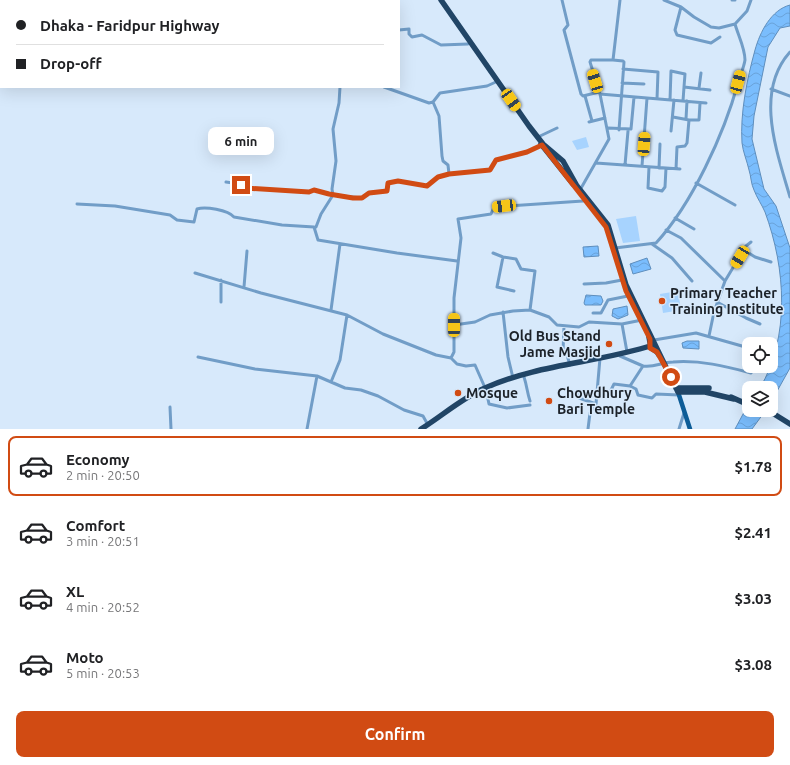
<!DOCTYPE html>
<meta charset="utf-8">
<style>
body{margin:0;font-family:Ubuntu,sans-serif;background:#f6f6f6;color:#202124;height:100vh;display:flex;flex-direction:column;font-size:15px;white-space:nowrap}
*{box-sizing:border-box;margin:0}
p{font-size:13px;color:#757577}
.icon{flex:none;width:22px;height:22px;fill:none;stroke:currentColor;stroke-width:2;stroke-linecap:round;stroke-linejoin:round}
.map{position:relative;height:429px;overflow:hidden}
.details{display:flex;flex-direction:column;background:#fff;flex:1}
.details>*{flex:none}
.hud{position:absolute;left:0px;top:0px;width:400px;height:88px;box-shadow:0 4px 16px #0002;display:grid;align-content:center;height:88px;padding:0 16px;background:#fff}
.buttons{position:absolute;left:742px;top:337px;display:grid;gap:8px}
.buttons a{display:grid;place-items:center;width:36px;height:36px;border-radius:8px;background:#fff;box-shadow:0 4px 16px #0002;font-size:20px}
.end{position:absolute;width:18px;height:18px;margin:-9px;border:5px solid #d14b13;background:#fff;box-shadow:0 0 0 2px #fff}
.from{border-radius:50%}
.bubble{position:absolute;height:28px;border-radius:8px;background:#fff;box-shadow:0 4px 16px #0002;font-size:13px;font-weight:700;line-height:28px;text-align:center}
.car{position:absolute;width:12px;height:24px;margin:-12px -6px;border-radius:5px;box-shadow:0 0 3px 1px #0007;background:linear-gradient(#f5c518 24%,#345 0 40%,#f5c518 0 76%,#345 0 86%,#f5c518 0)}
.hud b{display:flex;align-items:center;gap:14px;height:38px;font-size:15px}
.hud b+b{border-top:1px solid #e0e0e0}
.hud i{width:10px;height:10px;background:#202124}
ul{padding:7px 0 0;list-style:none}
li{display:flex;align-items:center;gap:12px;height:60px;margin:0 8px 6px;padding:0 8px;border:2px solid transparent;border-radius:8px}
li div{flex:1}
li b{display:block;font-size:15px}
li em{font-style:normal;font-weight:700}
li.selected{border-color:#d14b13}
li>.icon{width:36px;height:36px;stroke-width:1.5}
.action{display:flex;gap:8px;margin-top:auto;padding:8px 16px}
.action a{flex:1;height:46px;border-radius:8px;background:#d14b13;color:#fff;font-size:16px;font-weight:700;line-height:46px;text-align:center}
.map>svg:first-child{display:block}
.green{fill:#a7d3fe}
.water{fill:url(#water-waves);stroke:#5e8ebd}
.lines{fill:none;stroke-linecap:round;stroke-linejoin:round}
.minor{stroke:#719dc7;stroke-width:3}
.major{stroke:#0c5c97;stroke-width:4.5}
.highway{stroke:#214566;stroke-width:5.5}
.route{stroke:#d14b13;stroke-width:5}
.poi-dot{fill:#d14b13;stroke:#d7e9fb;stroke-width:1.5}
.labels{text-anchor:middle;stroke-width:3;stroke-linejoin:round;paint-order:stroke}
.poi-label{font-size:14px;font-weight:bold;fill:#1c2229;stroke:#d7e9fb;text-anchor:start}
</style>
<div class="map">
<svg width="790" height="429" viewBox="0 0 790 429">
<defs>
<pattern id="water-waves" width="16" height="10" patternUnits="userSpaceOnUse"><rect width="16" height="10" fill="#7abdfd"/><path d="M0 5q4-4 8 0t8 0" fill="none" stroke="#69a2d9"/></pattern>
</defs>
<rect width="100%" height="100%" fill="#d7e9fb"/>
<path class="green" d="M 586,137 L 589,147 L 577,150 L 572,141 Z
M 636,216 L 640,241 L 623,243 L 616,219 Z
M 678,291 L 681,310 L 663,313 L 660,294 Z"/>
<path class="water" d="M 790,5 L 790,26 L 780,28 L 768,47 L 754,116 L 752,139 L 764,189 L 776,206 L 790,248 L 790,368 L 771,402 L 771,388 L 760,388 C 790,337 786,269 765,212 C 762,205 757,198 754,190 C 751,184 751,176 749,170 C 747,161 743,152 742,143 C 740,113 747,79 755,50 C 760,32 771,10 790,5 Z
M 598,246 L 599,256 L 584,257 L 583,247 Z
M 647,258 L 651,269 L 633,274 L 630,264 Z
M 586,295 L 601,296 L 603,301 L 601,305 L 585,305 L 584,303 Z
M 627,306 L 628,315 L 618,319 L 612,316 L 613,309 Z
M 687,341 L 699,341 L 699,349 L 683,348 L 682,343 Z
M 749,403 L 749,410 L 766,410 L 752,429 L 735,429 Z"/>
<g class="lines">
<path class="minor" d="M 562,0 L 568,25 L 564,30 L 581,94 L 583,96 L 599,92
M 664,0 L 681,7 L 694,17 L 711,27 L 719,28 L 735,24
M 732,0 L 735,0
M 281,1 L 281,0
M 681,7 L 675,30 L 677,35 L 711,43 L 720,37
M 399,30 L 409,29 L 409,34 L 412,37 L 422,35 L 441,45 L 468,44
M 0,46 L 1,46
M 790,52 C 754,92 777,152 790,197
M 613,60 L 623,61 L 624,62 L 619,130
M 623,69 L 658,72 L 657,99
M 622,83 L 644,84
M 384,87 L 429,103 L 433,102 L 440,93 L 487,86 L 498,81
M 699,88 L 701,73
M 771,89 L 790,96
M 600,94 L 706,103
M 585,96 L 592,121
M 670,100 L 671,71 L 685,74 L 684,87
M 683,101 L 684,87 L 710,90
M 433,102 L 439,116 L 442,156 L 443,161 L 448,165 L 449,174
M 673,117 L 689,120 L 687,143 L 685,146 L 677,147 L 676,169
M 686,119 L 687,101
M 689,120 L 699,120 L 700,103
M 589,122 L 605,118
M 608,128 L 631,129 L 634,97
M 671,131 L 674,100
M 538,137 L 557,128
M 596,163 L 680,169
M 625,165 L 628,131
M 642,166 L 647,98
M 649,167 L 648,188 L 662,191 L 665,187 L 666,168
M 659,168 L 660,144
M 226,182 L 240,184 L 245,188 L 309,192 L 314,190 L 333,195 L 332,189 L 336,161 L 333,129 L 339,103 L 340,87
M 696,183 L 735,205
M 580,190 L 609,139 L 600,94 L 590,62 L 591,60 L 613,60 L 620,0
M 588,199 L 583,201 L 494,207 L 491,214 L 458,219 L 461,238 L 454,298 L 454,325 L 475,322 L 490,315 L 513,311 L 530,310 L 549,317 L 557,325 L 579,327 L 589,322 L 622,324 L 642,320
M 77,204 L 115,206 L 170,215 L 177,220 L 194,222 L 197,209 C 205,206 228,210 234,217 L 282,225 L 314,227 L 318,240 L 397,253 L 457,261
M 675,218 L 694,229
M 316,227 L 321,214 L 333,195 L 362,198 L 369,193 L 387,191 L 388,183 L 398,181 L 427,186 L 438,177 L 449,174 L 490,170 L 496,160 L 527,152 L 542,145
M 666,230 L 681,238 L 725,281 L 714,312 L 709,336
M 652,244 L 672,258 L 692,281
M 615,248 L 656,243 C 692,204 724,134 738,83 C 740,76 744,67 745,60 C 745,48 738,35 735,24 L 747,11 L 751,0
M 744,250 L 755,257 L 771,262
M 493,253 L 503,257 L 516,259 L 521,269 L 535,271 L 530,310
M 503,257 L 497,287 L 514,291
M 195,273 L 261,293 L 347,315 L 383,334 L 436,355 L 451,358 L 457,364 L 466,366 L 475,365 L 486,390 L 489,404 L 507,408 L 530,405
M 725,281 L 746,246 L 751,242
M 584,284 L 606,283 L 622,280
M 244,287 L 247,251
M 221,302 L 221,280
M 717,302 L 746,318 L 760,324
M 331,310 L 340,244
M 503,312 L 508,357 L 513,378
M 593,313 L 601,313 L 608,300 L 628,296
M 622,324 L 627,352
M 564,326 L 563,352 L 567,355 L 570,365
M 654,340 L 696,333 L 749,348
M 620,356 L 643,366
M 198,357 L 255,369 L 317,376
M 451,358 L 454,352 L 454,325
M 524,377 C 527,386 527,392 530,401
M 331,382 L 340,360 L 347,315
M 630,386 L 636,389 L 638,395 L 652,398 L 656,394 L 679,395
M 577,391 L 579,398 L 596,404
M 596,393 L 609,394 L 614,384 L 630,386 L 643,366 C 654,368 662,362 673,362 C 700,360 725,366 751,373 L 755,366
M 170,407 L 171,429
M 307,429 L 317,376 L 345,388 L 361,390 L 378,396 L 404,410 L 423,416 L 428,425
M 588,429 L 590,413 L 596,404 L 600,358
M 679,429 L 684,413"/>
<path class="major" d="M 678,392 L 690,429"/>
<path class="highway" d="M 441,0 L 529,126 L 543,144 L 563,161 L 577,186 L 608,225 L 626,285 L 678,392 L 705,392 L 734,399
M 24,1 L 25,0
M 0,28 L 1,27
M 541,144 L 573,184
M 649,337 L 651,348 L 657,352 L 659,355
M 676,388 L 709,388
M 731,397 L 749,405
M 761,410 L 774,414 L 790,424
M 421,429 C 442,416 462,398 485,388 C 538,364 598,363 653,345"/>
</g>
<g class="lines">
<path class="route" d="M 241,185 L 245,188 L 309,192 L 314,190 L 329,194 L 353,198 L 362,198 L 369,193 L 387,191 L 388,183 L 398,181 L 427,186 L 438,177 L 449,174 L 490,170 L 496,160 L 527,152 L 542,145 L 606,227 L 626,291 L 650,339 L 650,348 L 657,352 L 671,377"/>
</g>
<g class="poi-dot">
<circle cx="662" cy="301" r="4"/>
<circle cx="609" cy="344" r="4"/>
<circle cx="458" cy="393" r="4"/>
<circle cx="549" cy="401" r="4"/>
</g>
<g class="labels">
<g class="poi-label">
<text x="670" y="298">Primary Teacher<tspan x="670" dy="16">Training Institute</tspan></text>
<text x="601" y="341" text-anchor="end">Old Bus Stand<tspan x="601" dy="16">Jame Masjid</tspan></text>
<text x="466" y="398">Mosque</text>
<text x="557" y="398">Chowdhury<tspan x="557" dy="16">Bari Temple</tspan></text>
</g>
</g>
</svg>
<div class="buttons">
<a><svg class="icon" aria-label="locate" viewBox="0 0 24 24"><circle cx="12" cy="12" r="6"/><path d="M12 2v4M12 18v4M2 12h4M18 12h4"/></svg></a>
<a><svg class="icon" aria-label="layers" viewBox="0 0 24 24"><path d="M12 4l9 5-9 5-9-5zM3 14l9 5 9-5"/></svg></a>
</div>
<i class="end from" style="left:671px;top:377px"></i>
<i class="end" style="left:241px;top:185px"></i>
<div class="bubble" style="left:208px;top:127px;width:66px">6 min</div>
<i class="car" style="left:595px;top:81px;rotate:343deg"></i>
<i class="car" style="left:738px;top:82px;rotate:15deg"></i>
<i class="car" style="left:511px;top:100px;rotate:145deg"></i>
<i class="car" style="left:644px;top:144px;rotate:4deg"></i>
<i class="car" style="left:504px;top:206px;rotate:263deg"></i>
<i class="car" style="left:740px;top:257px;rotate:211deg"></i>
<i class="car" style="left:454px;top:325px;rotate:0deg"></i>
<div class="hud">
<b><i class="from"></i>Dhaka - Faridpur Highway</b>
<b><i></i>Drop-off</b>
</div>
</div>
<section class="details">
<ul>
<li class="selected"><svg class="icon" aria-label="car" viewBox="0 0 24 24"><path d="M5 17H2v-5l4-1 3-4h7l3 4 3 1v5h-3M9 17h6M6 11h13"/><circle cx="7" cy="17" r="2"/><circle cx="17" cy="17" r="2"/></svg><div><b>Economy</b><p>2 min · 20:50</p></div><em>$1.78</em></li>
<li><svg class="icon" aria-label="car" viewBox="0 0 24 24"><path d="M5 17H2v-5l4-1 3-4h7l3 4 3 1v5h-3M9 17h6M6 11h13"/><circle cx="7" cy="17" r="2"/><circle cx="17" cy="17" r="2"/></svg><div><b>Comfort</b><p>3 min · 20:51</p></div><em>$2.41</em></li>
<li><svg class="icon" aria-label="car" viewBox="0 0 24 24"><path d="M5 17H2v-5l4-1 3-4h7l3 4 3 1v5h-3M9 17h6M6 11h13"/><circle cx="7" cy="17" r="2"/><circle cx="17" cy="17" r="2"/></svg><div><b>XL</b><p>4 min · 20:52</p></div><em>$3.03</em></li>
<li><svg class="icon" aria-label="car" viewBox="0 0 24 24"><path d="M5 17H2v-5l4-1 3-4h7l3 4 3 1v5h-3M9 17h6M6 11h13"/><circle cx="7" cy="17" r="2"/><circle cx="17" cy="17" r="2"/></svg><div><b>Moto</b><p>5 min · 20:53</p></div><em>$3.08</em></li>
</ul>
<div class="action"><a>Confirm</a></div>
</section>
